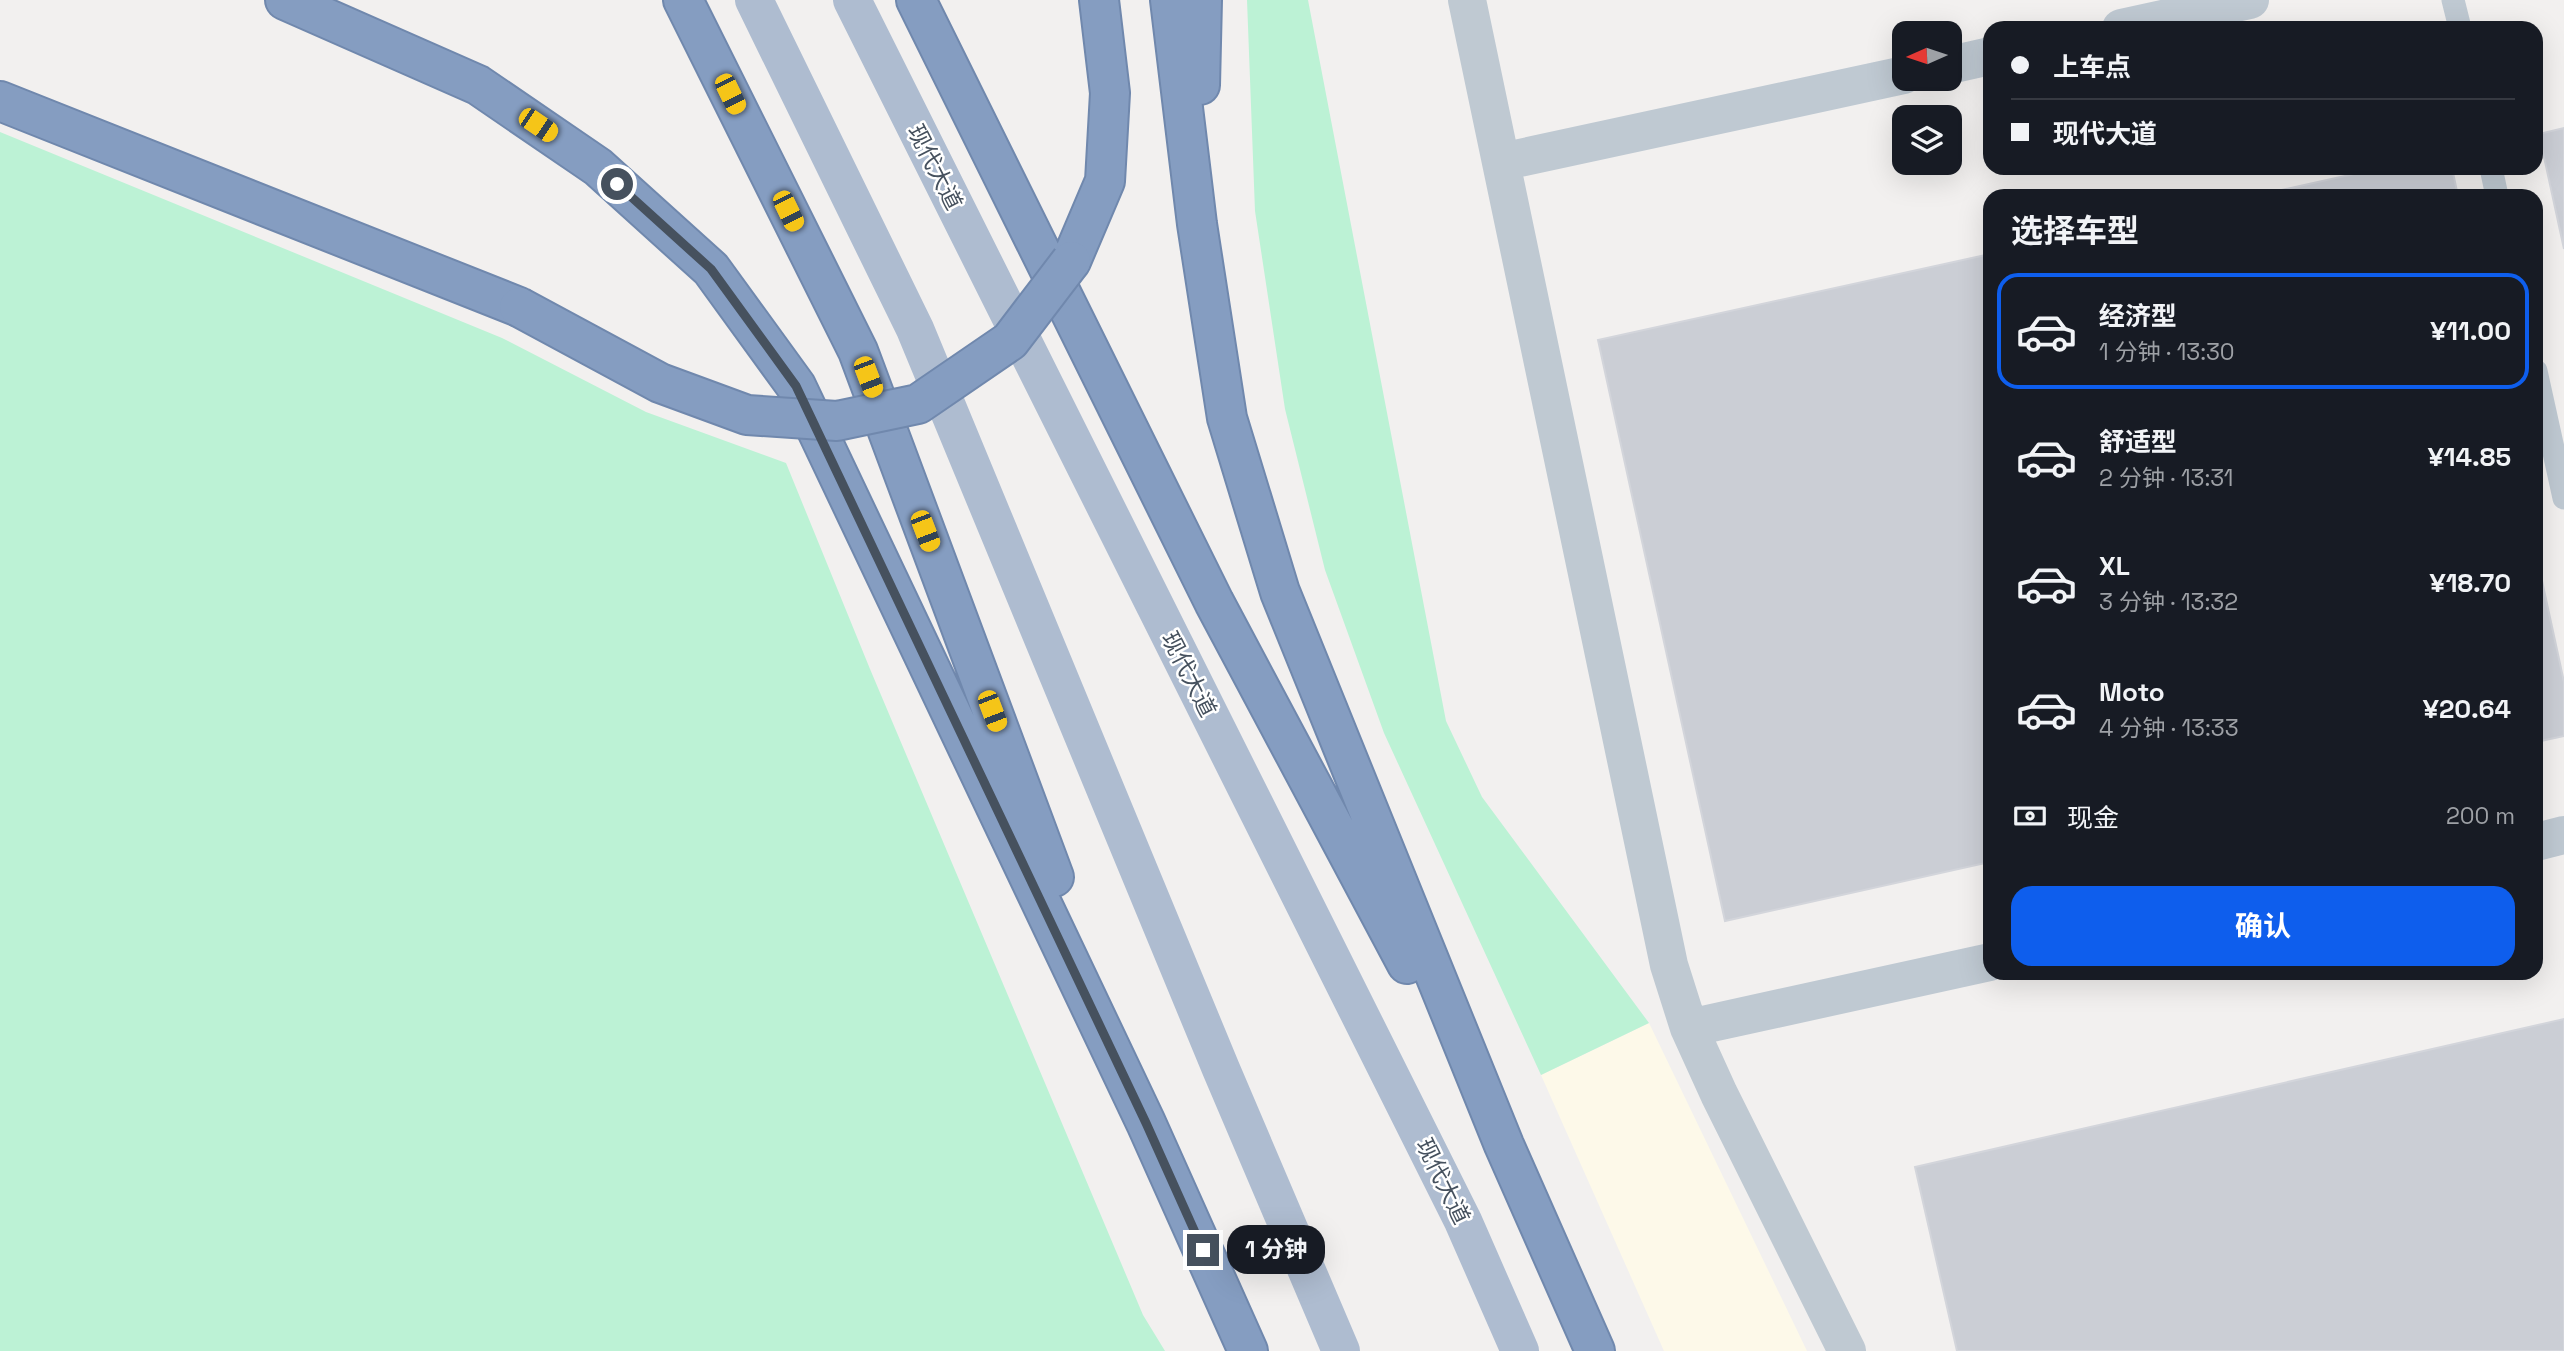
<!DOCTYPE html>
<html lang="zh">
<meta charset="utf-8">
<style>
body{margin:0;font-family:"Space Grotesk","Noto Sans SC",sans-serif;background:#242831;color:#f1f3f6;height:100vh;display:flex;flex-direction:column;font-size:26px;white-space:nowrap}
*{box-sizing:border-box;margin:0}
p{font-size:23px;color:#9ea1a6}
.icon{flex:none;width:38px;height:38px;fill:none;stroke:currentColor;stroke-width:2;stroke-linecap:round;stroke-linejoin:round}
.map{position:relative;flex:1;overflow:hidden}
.panel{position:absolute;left:1983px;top:189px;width:560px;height:791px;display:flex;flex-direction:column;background:#171b24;border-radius:21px;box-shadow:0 7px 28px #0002}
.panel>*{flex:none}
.hud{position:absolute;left:1983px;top:21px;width:560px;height:154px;border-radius:21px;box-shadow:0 7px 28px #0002;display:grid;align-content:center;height:154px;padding:0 28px;background:#171b24}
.needle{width:46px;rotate:267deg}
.controls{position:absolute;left:1892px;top:21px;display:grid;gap:14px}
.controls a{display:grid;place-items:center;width:70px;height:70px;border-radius:14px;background:#171b24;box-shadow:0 7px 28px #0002;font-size:35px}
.end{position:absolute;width:32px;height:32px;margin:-16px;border:9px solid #46515e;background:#fff;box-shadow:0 0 0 4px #fff}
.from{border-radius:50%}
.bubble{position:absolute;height:49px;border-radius:21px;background:#171b24;box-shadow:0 7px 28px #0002;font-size:23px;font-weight:700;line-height:49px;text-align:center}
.car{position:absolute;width:21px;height:42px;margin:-21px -10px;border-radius:9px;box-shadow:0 0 5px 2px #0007;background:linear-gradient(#f5c518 24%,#345 0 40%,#f5c518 0 76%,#345 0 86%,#f5c518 0)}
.hud b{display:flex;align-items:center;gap:24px;height:66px;font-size:26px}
.hud b+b{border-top:2px solid #363941}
.hud i{width:18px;height:18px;background:#f1f3f6}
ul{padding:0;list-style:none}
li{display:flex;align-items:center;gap:21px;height:116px;margin:0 14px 10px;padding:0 14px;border:4px solid transparent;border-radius:21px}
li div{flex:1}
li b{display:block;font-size:26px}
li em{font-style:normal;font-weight:700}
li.active{border-color:#0e5eed}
li>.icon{width:63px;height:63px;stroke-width:1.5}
h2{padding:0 28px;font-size:32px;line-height:84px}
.pay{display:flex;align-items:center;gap:18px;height:77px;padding:0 28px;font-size:26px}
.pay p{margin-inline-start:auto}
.cta{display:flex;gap:14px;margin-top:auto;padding:14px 28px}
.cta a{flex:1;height:80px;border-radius:21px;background:#0e5eed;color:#fff;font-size:28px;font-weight:700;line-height:80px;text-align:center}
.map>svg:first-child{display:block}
.commercial{fill:#fdf9e9}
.green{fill:#bcf2d5}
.building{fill:#cbced5;stroke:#d3d5db;stroke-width:2}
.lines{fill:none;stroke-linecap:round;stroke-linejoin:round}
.highway-casing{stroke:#7088ad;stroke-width:42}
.lane{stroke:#bfc9d2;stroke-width:23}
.street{stroke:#bfc9d2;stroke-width:38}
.primary{stroke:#aebcd0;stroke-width:38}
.highway{stroke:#859dc1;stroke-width:38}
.highway-bridge-casing{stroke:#7088ad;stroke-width:42;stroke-linecap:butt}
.highway-bridge{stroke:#859dc1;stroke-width:38}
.route{stroke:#46515e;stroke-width:9}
.labels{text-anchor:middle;stroke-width:5;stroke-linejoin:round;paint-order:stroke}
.street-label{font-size:23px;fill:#46515e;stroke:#fff}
</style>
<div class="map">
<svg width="2564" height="1351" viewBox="0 0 2564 1351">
<rect width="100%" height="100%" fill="#f2f0ef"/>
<path class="commercial" d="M 1649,1023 L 1807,1351 L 1664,1351 L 1541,1075 Z"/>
<path class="green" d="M 1247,0 L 1308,0 L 1446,721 L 1482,797 L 1649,1023 L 1541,1075 L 1384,733 L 1325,570 L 1285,409 L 1255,211 Z
M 0,132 L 502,338 L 646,412 L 786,463 L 870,669 L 1143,1315 L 1165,1351 L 0,1351 Z"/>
<path class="building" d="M 2564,128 L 2564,249 L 2539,134 Z
M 2381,168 L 2452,168 L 2458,196 L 2254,196 Z
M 1990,254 L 1990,862 L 1725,921 L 1598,340 Z
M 2536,553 L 2564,682 L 2564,736 L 2536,742 Z
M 2564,1019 L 2564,1351 L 1957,1351 L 1915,1167 Z"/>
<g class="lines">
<defs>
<path id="highway" d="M 285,0 L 478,85 L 598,167 L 711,269 L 796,386 L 1146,1123 L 1248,1351
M 683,0 L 858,351 L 1054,877
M 916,0 L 1214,602 L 1407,964
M 1170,0 L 1197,224 L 1227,418 L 1280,592 L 1504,1145 L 1595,1351
M 1200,85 L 1202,0
M 0,101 L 519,307
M 1071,261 L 1105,181 L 1110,93 L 1099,0"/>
</defs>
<use href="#highway" class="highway-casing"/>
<path class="lane" d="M 2453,0 L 2460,28
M 2491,168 L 2497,196
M 2536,371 L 2564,498"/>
<path class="street" d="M 1467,0 L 1669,965 L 1689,1028 L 1719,1094 L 1847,1351
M 2121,28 L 2250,0
M 1950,65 L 1990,56
M 1501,162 L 1904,75
M 2536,842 L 2564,835
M 1689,1028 L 1990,962"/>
<path class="primary" d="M 754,0 L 915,329 L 1221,1069 L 1341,1351
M 852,0 L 1463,1221 L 1520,1351"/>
<use href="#highway" class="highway"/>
<defs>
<path id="highway-bridge" d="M 519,307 L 660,383 L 747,415 L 837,421 L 918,404 L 1010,341 L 1071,261"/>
</defs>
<use href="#highway-bridge" class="highway-bridge-casing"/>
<use href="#highway-bridge" class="highway-bridge"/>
</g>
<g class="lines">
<path class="route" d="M 617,184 L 711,269 L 796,386 L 1146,1123 L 1203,1250"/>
</g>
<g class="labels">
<g class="street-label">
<text transform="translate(935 167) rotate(63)" y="8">现代大道</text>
<text transform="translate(1189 674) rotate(63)" y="8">现代大道</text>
<text transform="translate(1443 1181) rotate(64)" y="8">现代大道</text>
</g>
</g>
</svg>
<div class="controls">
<a><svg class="needle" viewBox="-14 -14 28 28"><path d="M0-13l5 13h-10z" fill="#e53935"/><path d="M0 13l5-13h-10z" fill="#9ea1a6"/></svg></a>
<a><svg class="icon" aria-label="layers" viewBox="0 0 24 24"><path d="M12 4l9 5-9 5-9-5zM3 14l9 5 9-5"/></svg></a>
</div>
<i class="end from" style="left:617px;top:184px"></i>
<i class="end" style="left:1203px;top:1250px"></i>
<div class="bubble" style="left:1227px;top:1225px;width:98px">1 分钟</div>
<i class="car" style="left:730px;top:94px;rotate:154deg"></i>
<i class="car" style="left:538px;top:125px;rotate:124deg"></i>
<i class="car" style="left:788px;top:211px;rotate:154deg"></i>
<i class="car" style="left:868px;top:377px;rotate:159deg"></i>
<i class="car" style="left:925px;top:531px;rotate:159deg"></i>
<i class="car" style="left:992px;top:711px;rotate:159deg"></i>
<div class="hud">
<b><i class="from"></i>上车点</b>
<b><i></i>现代大道</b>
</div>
<section class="panel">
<h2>选择车型</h2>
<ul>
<li class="active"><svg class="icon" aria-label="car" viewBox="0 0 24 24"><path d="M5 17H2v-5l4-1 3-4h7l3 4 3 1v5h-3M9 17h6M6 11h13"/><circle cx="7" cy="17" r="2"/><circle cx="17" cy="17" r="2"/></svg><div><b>经济型</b><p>1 分钟 · 13:30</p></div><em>¥11.00</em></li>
<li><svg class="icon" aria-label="car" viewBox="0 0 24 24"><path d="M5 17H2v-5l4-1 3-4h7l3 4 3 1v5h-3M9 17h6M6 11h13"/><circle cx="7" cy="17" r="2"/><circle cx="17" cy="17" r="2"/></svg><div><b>舒适型</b><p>2 分钟 · 13:31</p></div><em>¥14.85</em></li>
<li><svg class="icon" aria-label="car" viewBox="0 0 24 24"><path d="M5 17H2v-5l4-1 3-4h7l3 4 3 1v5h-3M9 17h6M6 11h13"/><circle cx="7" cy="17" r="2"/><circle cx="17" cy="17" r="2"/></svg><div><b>XL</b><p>3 分钟 · 13:32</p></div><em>¥18.70</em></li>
<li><svg class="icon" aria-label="car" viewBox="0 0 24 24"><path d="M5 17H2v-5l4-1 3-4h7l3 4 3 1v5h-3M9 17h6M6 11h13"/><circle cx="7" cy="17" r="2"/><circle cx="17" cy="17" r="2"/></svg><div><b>Moto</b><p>4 分钟 · 13:33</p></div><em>¥20.64</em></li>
</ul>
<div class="pay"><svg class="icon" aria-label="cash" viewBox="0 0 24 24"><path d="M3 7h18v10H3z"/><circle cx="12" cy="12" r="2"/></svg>现金<p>200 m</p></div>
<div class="cta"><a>确认</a></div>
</section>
</div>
